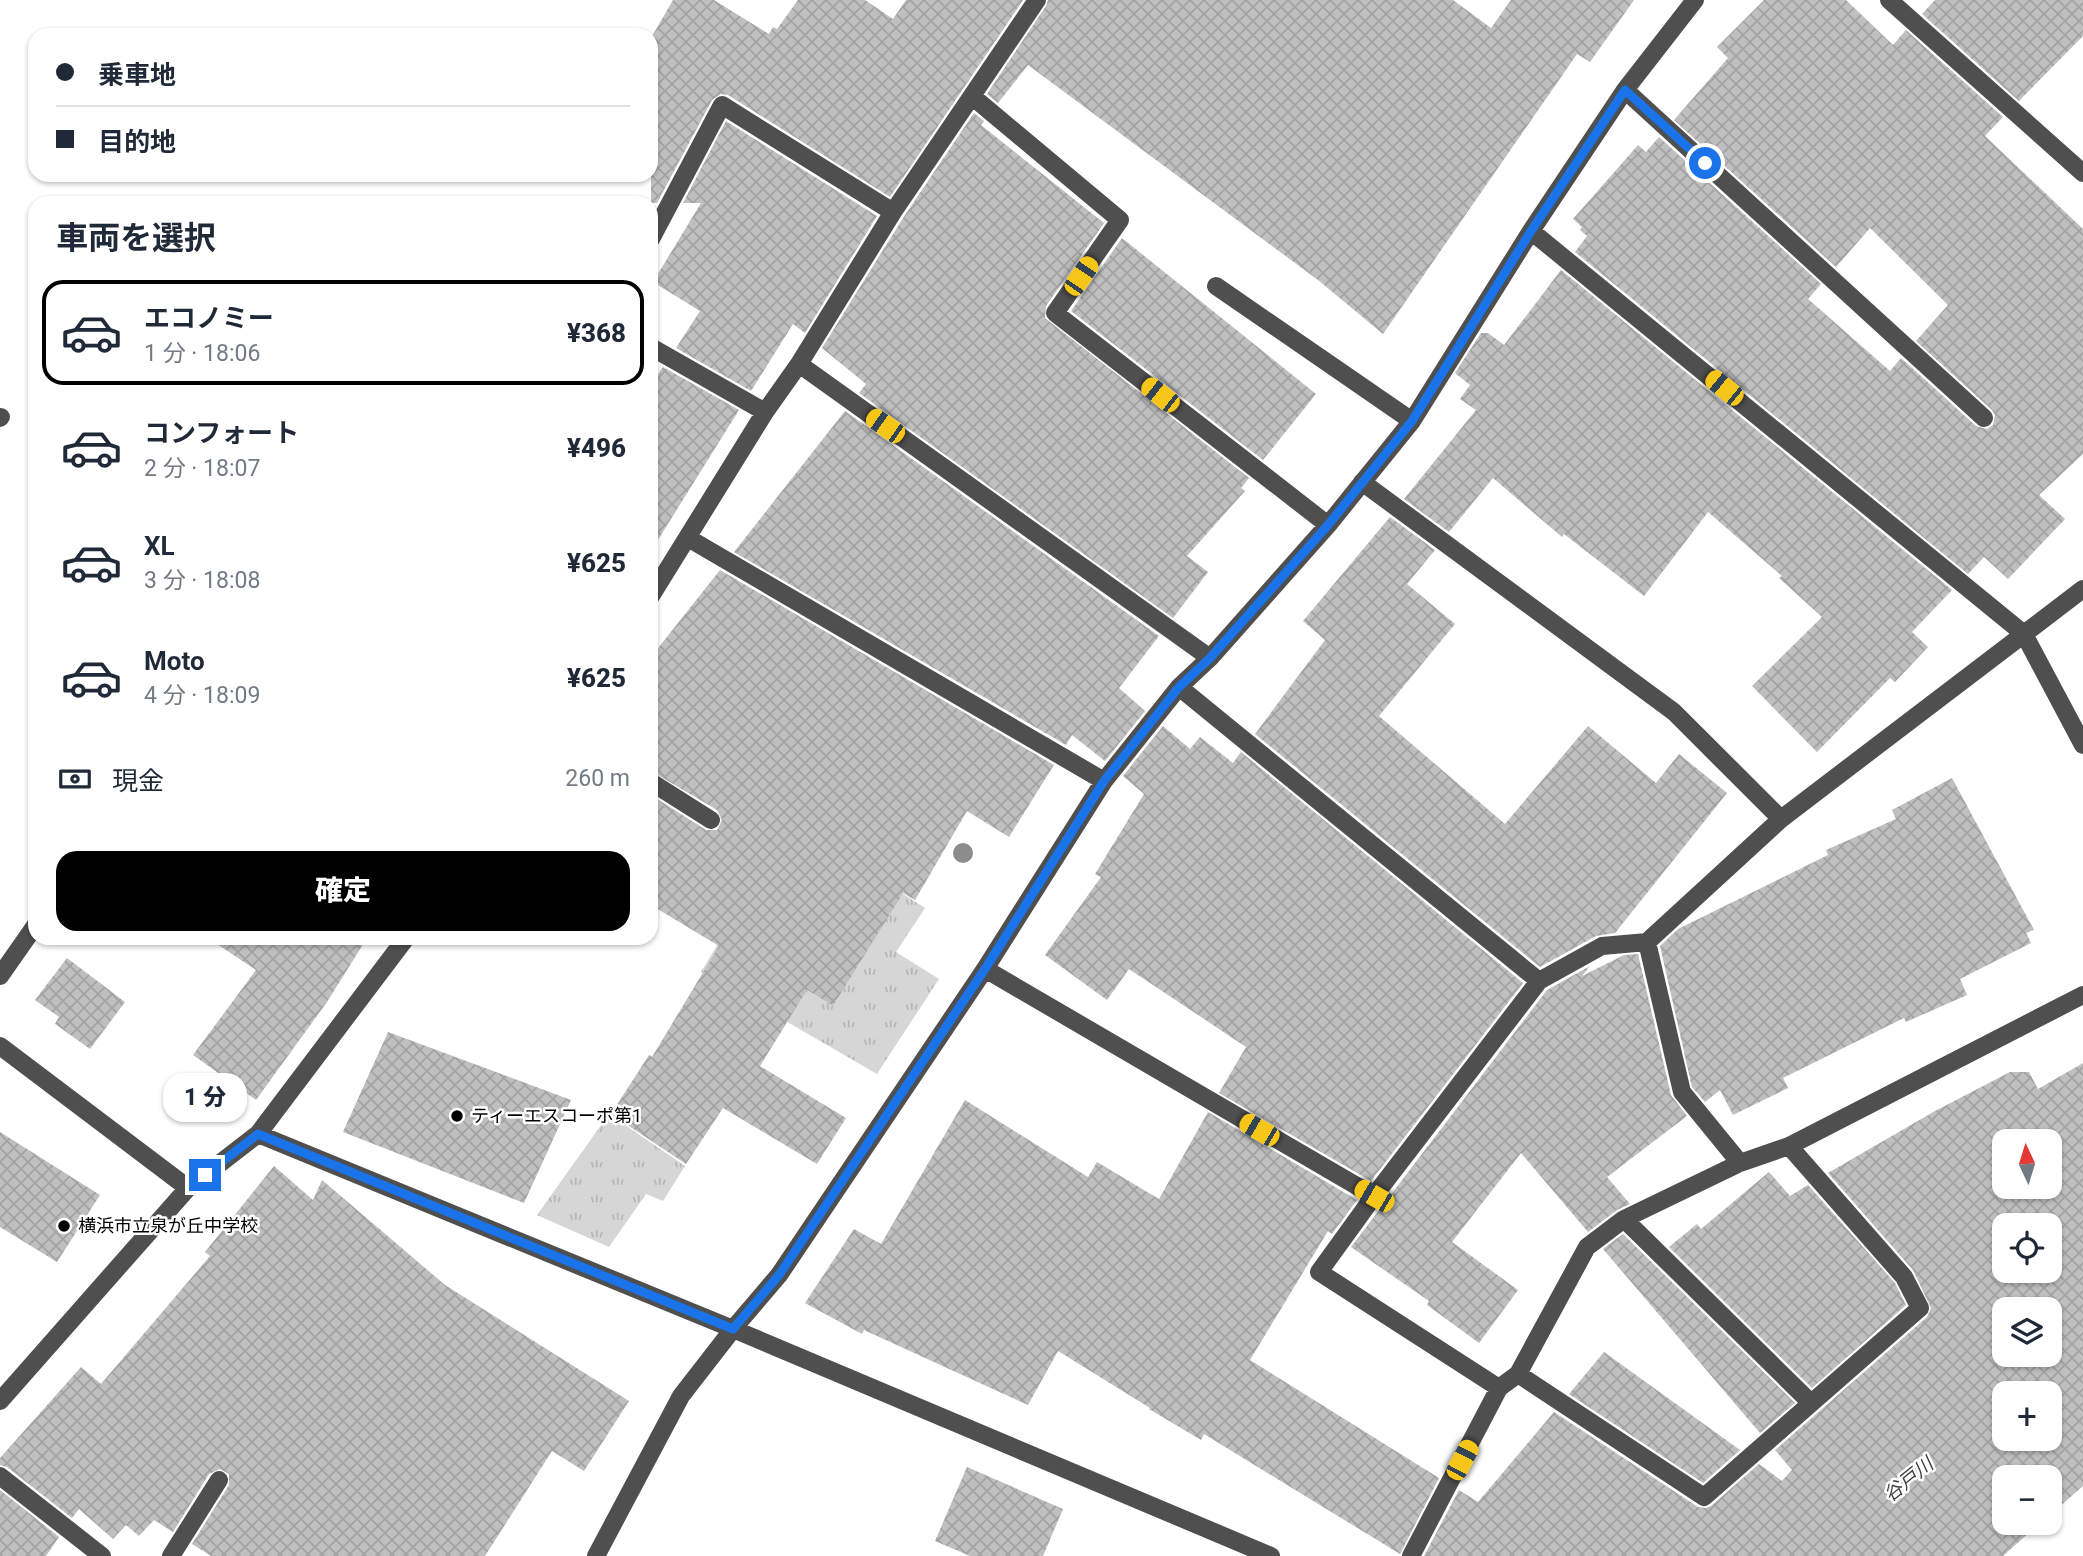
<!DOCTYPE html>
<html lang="ja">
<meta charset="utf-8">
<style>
body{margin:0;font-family:Roboto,"Noto Sans JP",sans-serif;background:#f2f2f3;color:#1f2937;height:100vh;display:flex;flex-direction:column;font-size:26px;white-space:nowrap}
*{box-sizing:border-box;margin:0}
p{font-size:23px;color:#747a83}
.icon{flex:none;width:38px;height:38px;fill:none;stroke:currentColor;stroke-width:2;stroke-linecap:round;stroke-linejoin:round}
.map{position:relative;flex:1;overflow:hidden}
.side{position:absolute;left:28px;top:196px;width:630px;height:749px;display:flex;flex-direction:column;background:#fff;border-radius:21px;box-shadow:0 2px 5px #0004}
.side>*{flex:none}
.banner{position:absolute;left:28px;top:28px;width:630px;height:154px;border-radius:21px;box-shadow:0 2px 5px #0004;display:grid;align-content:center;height:154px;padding:0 28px;background:#fff}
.needle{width:46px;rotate:356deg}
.fabs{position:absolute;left:1992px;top:1129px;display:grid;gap:14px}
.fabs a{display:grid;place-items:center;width:70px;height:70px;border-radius:14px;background:#fff;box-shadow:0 2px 5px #0004;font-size:35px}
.end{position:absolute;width:32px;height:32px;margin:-16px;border:9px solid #1a73e8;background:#fff;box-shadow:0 0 0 4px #fff}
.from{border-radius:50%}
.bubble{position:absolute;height:49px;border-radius:21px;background:#fff;box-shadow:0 2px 5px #0004;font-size:23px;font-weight:800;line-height:49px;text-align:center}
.car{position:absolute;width:21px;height:42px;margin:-21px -10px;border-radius:9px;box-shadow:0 0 5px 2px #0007;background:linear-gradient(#f5c518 24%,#345 0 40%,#f5c518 0 76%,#345 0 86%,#f5c518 0)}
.banner b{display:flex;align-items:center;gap:24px;height:66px;font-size:26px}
.banner b+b{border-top:2px solid #e0e1e3}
.banner i{width:18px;height:18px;background:#1f2937}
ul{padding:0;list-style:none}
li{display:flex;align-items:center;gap:21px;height:105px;margin:0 14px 10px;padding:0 14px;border:4px solid transparent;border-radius:21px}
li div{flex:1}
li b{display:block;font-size:26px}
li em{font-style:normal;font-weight:800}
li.on{border-color:#000}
li>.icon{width:63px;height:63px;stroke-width:1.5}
h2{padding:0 28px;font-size:32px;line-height:84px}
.pay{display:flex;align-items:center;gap:18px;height:77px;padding:0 28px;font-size:26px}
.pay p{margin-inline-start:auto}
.action{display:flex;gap:14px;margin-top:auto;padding:14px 28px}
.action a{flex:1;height:80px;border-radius:21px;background:#000;color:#fff;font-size:28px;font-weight:800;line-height:80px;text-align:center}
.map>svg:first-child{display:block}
.grass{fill:url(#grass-tufts)}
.building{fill:url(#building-cross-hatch);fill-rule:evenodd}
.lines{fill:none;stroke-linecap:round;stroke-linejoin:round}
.minor{stroke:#4f4f4f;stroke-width:18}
.tree{fill:#8c8c8c}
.route{stroke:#1a73e8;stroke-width:9}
.poi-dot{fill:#000;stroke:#fff;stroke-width:2.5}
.labels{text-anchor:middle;stroke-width:5;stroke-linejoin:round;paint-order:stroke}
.poi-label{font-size:18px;fill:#000;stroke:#fff;text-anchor:start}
.water-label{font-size:19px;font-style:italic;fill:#3e3e3e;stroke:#fff}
</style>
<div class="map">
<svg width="2083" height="1556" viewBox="0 0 2083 1556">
<defs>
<pattern id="grass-tufts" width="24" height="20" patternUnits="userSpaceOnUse" patternTransform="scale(1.75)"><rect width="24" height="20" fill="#d6d6d6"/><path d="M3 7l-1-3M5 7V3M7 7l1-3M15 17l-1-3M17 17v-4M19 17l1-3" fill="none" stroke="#b6b6b6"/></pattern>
<pattern id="building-cross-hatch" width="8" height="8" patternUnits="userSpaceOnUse" patternTransform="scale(1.75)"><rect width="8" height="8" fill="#bfbfbf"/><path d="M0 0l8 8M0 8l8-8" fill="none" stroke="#a2a2a2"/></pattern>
</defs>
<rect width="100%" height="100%" fill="#fff"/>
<path class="grass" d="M 841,854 L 925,908 L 896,952 L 939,979 L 877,1074 L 701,972 L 752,887 L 749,955 L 833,1006 L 874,939 L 791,888 Z
M 609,1114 L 685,1166 L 663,1201 L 646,1194 L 609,1247 L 537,1215 Z"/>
<path class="building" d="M 673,0 L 714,0 L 769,34 L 773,27 L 777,29 L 798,0 L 865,0 L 893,19 L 906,0 L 1023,0 L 890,197 L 728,95 L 721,94 L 712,100 L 657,203 L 651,203 L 651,38 Z
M 1048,0 L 1453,0 L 1491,28 L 1511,0 L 1634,0 L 1590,62 L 1577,54 L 1383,334 L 1318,280 L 1028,65 L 998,103 L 987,94 L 1046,6 Z
M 1764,0 L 1846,0 L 1893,45 L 1906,30 L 2003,117 L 1985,136 L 2083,229 L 2083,454 L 2039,495 L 2065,519 L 2008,579 L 1984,557 L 1968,574 L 1575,252 L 1587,236 L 1580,230 L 1582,227 L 1573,219 L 1638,145 L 1646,152 L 1659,137 L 1821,284 L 1808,299 L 1890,371 L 1901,358 L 1976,426 L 1987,429 L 1993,425 L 1995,415 L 1992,410 L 1916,341 L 1948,305 L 1870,228 L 1836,267 L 1674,120 L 1728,58 L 1717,47 Z
M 1935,0 L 2083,0 L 2083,36 L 2019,101 L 1922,14 Z
M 974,113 L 984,121 L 981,125 L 1104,223 L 1046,306 L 1045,318 L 1249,478 L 1241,488 L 1245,491 L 1187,556 L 1208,572 L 1173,618 L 859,393 L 866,384 L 822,348 L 903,218 Z
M 726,121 L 877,216 L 805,333 L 793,324 L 751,391 L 676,348 L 700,311 L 653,282 L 701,203 L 683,203 Z
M 1122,238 L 1316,394 L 1263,460 L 1071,311 Z
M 1561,270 L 1952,590 L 1912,632 L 1928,647 L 1895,682 L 1890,678 L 1817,752 L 1752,686 L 1822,617 L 1779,578 L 1782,576 L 1708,512 L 1644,596 L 1564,534 L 1562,537 L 1493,478 L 1449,532 L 1404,499 L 1476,410 L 1460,399 L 1470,385 L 1455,373 L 1481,333 L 1488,333 L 1504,345 Z
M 663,367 L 739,410 L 651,551 L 651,384 Z
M 845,411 L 1159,636 L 1119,688 L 1145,711 L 1105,761 L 1072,735 L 1066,745 L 734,552 Z
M 1390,517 L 1435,550 L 1407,584 L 1455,624 L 1379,716 L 1505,824 L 1588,726 L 1656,783 L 1679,754 L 1727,793 L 1615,933 L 1596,936 L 1540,967 L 1255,734 L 1325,640 L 1303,621 Z
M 720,570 L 1054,765 L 1009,837 L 967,811 L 915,900 L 903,893 L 833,1006 L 807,990 L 760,1066 L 846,1118 L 817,1164 L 723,1108 L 686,1164 L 611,1114 L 649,1055 L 652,1057 L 719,946 L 651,905 L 651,795 L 706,830 L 717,830 L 722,820 L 717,810 L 651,771 L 651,657 Z
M 1163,726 L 1190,749 L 1200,737 L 1233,763 L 1241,752 L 1523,983 L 1371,1181 L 1219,1093 L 1246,1047 L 1129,969 L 1107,1000 L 1045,955 L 1101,877 L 1095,874 L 1144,794 L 1123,776 Z
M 1952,778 L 2034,930 L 2026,933 L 2031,943 L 1960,979 L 1967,995 L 1906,1022 L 1904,1018 L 1783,1078 L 1788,1088 L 1733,1115 L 1720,1090 L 1705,1102 L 1692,1087 L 1660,946 L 1678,929 L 1828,855 L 1826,850 L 1896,819 L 1892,810 Z
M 208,938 L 367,938 L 327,1002 L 256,1100 L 193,1055 L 256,970 Z
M 1638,954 L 1671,1095 L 1687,1116 L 1607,1177 L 1630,1204 L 1617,1210 L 1588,1232 L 1521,1153 L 1452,1242 L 1518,1290 L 1479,1343 L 1427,1305 L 1429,1301 L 1351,1247 L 1547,990 L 1590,966 L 1582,976 L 1624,955 Z
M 67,958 L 125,1002 L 90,1049 L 55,1024 L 59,1017 L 35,1000 Z
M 388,1032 L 571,1100 L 524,1203 L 343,1132 Z
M 2083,1063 L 2083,1486 L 2049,1516 L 2049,1477 L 2004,1477 L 2004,1522 L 2041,1522 L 2003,1556 L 1424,1556 L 1459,1490 L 1478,1502 L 1554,1412 L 1698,1507 L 1706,1508 L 1711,1506 L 1759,1464 L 1782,1481 L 1792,1470 L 1775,1450 L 1927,1317 L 1931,1308 L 1913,1270 L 1828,1173 L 1935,1111 L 2010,1072 L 2029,1072 L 2038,1089 ZM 2004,1141 L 2049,1141 L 2049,1186 L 2004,1186 ZM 2004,1225 L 2049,1225 L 2049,1270 L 2004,1270 ZM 2004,1309 L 2049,1309 L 2049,1354 L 2004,1354 ZM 2004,1393 L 2049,1393 L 2049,1438 L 2004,1438 Z
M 965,1100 L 1088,1177 L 1097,1162 L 1159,1199 L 1208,1112 L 1357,1200 L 1332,1234 L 1328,1231 L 1250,1360 L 1439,1478 L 1400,1554 L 1204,1434 L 1201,1440 L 1149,1409 L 1150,1408 L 1058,1351 L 1028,1405 L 864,1330 L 862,1334 L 805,1303 L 854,1229 L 881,1244 Z
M 0,1132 L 100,1195 L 57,1262 L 0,1227 Z
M 274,1166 L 313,1200 L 322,1180 L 445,1285 L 629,1401 L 584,1471 L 552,1451 L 485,1556 L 211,1556 L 192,1544 L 229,1485 L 229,1474 L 220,1469 L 209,1474 L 173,1532 L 154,1520 L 139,1536 L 126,1525 L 113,1539 L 79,1509 L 72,1518 L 7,1467 L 0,1465 L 0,1458 L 81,1367 L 101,1384 L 210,1256 L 205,1252 Z
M 1769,1172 L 1790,1196 L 1808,1185 L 1895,1283 L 1906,1305 L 1812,1388 L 1669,1247 L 1697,1224 L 1701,1229 Z
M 1623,1234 L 1795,1403 L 1760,1433 L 1603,1249 Z
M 1604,1352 L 1740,1450 L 1703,1483 L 1569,1394 Z
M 967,1467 L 1063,1509 L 1043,1556 L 970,1556 L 935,1541 Z
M 0,1490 L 59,1537 L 46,1556 L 0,1556 Z"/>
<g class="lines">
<path class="minor" d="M 1889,0 L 2083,173
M 1625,90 L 1984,418
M 973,97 L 1120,220 L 1055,313 L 1328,525
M 1531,231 L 2024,634 L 2083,745
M 651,239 L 722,105 L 893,212
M 1216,286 L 1412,421
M 651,347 L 765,412
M 799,364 L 1210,658
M 0,418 L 1,417
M 1362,482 L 1674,712 L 1781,819
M 688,538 L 1104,781
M 651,596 L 765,412 L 799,364 L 893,212 L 1037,0
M 1179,687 L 1539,981
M 651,782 L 711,820
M 1647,942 L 1682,1092 L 1740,1163
M 985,969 L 1374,1196 L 1539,981 L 1602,946 L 1647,942 L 1781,819 L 2083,589
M 0,976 L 35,926
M 0,1046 L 188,1188
M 258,1134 L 733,1329 L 1271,1556
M 1374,1196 L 1319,1272 L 1499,1388
M 1624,1219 L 1810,1402
M 1518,1374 L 1704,1497 L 1920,1308 L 1904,1277 L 1789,1146
M 0,1401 L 188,1188 L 258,1134 L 406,938
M 0,1476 L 102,1556
M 171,1556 L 219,1480
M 596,1556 L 681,1396 L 733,1329 L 779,1275 L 985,969 L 1104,781 L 1179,687 L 1210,658 L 1328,525 L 1412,421 L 1531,231 L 1625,90 L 1695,0
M 1411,1556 L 1499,1388 L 1518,1374 L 1587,1247 L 1624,1219 L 1740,1163 L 1789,1146 L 2083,995"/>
</g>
<circle class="tree" cx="963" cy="853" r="10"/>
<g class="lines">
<path class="route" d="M 205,1175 L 258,1134 L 733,1329 L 779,1275 L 985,969 L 1104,781 L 1179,687 L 1210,658 L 1328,525 L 1412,421 L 1531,231 L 1625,90 L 1705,163"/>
</g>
<g class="poi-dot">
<circle cx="457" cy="1116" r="7"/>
<circle cx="64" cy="1226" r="7"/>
</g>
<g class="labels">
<g class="poi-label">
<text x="471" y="1122">ティーエスコーポ第1</text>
<text x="78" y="1232">横浜市立泉が丘中学校</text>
</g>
<g class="water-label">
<text transform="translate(1908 1479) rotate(-39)" y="7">谷戸川</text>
</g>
</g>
</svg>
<div class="fabs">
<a><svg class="needle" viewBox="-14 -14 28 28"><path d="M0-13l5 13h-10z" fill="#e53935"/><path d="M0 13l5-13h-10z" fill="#747a83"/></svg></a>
<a><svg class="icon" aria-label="locate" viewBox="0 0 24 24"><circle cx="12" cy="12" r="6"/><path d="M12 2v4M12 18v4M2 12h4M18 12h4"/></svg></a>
<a><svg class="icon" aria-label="layers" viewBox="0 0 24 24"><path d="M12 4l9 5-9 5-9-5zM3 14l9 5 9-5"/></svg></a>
<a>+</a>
<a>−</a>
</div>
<i class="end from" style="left:1705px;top:163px"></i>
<i class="end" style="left:205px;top:1175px"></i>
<div class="bubble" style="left:163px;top:1073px;width:84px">1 分</div>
<i class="car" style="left:1081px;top:276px;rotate:34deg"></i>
<i class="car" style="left:1724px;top:388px;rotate:309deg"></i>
<i class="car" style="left:1160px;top:395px;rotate:308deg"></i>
<i class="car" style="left:885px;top:426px;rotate:305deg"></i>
<i class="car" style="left:1259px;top:1130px;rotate:300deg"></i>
<i class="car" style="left:1374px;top:1196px;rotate:300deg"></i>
<i class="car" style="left:1462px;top:1460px;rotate:28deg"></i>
<div class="banner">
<b><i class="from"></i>乗車地</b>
<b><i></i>目的地</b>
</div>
<section class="side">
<h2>車両を選択</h2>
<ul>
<li class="on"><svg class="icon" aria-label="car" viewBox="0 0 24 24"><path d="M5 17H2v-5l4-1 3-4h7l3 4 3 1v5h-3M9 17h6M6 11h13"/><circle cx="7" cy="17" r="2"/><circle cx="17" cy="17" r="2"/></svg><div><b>エコノミー</b><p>1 分 · 18:06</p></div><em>¥368</em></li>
<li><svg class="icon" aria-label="car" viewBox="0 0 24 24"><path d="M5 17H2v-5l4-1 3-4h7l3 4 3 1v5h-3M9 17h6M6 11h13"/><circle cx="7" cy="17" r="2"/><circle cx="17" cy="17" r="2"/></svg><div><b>コンフォート</b><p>2 分 · 18:07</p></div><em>¥496</em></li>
<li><svg class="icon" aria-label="car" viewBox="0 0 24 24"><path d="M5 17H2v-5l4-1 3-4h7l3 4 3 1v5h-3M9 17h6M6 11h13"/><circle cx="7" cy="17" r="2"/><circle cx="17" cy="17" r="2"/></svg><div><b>XL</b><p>3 分 · 18:08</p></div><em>¥625</em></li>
<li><svg class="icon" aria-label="car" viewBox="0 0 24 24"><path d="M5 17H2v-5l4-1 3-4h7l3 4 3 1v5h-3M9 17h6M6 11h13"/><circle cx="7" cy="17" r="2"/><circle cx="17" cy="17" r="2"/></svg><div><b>Moto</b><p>4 分 · 18:09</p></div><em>¥625</em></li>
</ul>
<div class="pay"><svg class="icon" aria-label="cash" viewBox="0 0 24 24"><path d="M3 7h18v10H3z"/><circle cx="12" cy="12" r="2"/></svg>現金<p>260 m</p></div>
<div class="action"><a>確定</a></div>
</section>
</div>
